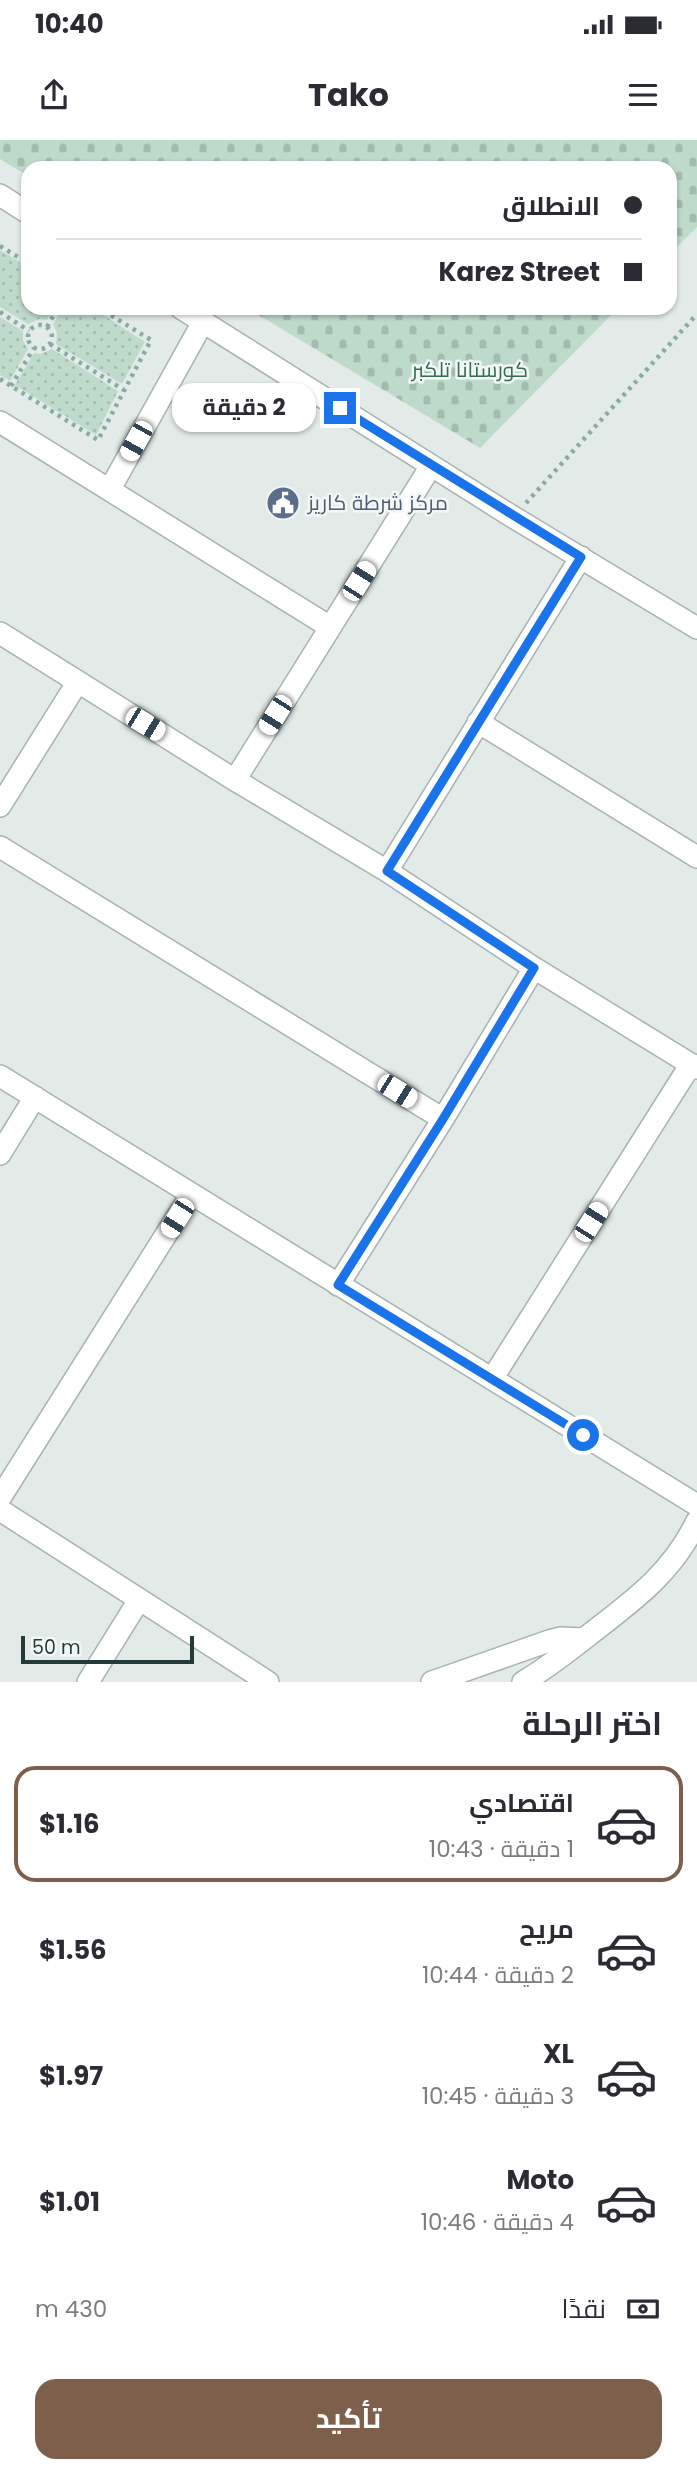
<!DOCTYPE html>
<html lang="ar">
<meta charset="utf-8">
<style>
body{margin:0;font-family:Poppins,Cairo,sans-serif;background:#f2f2f3;color:#2b2b33;direction:rtl;height:100vh;display:flex;flex-direction:column;font-size:26px;white-space:nowrap}
*{box-sizing:border-box;margin:0}
p{font-size:23px;color:#7c7c81}
.icon{flex:none;width:38px;height:38px;fill:none;stroke:currentColor;stroke-width:2;stroke-linecap:round;stroke-linejoin:round}
.map{position:relative;height:1542px;overflow:hidden;direction:ltr}
.sheet{display:flex;flex-direction:column;background:#fff;flex:1}
.sheet>*{flex:none}
.guide{position:absolute;left:21px;top:21px;width:656px;height:154px;border-radius:21px;box-shadow:0 2px 5px #0004;direction:rtl;display:grid;align-content:center;height:154px;padding:0 35px;background:#fff}
.scale{position:absolute;left:21px;bottom:18px;width:173px;box-sizing:border-box;padding-left:7px;border:4px solid #253b39;border-top:0;font-size:19px;line-height:24px;white-space:nowrap;color:#253b39;-webkit-text-stroke:5px #f3f8f7;paint-order:stroke}
.end{position:absolute;width:32px;height:32px;margin:-16px;border:9px solid #1a73e8;background:#fff;box-shadow:0 0 0 4px #fff}
.from{border-radius:50%}
.bubble{position:absolute;height:49px;border-radius:21px;background:#fff;box-shadow:0 2px 5px #0004;font-size:23px;font-weight:700;line-height:49px;text-align:center;direction:rtl}
.car{position:absolute;width:21px;height:42px;margin:-21px -10px;border-radius:9px;box-shadow:0 0 5px 2px #0007;background:linear-gradient(#fff 24%,#345 0 40%,#fff 0 76%,#345 0 86%,#fff 0)}
.guide b{display:flex;align-items:center;gap:24px;height:66px;font-size:26px}
.guide b+b{border-top:2px solid #e1e1e2}
.guide i{width:18px;height:18px;background:#2b2b33}
ul{padding:0;list-style:none}
li{display:flex;align-items:center;gap:21px;height:116px;margin:0 14px 10px;padding:0 21px;border:4px solid transparent;border-radius:21px}
li div{flex:1}
li b{display:block;font-size:26px}
li em{font-style:normal;font-weight:700}
li.current{border-color:#7e5f4b}
li>.icon{width:63px;height:63px;stroke-width:1.5}
h2{padding:0 35px;font-size:32px;line-height:84px}
.pay{display:flex;align-items:center;gap:18px;height:77px;padding:0 35px;font-size:26px}
.pay p{margin-inline-start:auto}
.cta{display:flex;gap:14px;margin-top:auto;padding:14px 35px}
.cta a{flex:1;height:80px;border-radius:21px;background:#7e5f4b;color:#fff;font-size:28px;font-weight:700;line-height:80px;text-align:center}
.status{display:flex;justify-content:space-between;align-items:center;height:49px;padding:0 35px;background:#fff;direction:ltr}
.status svg{height:19px;fill:currentColor}
header{display:flex;justify-content:space-between;align-items:center;height:91px;padding:0 35px;background:#fff;font-size:32px;font-weight:700}
.map>svg:first-child{display:block}
.cemetery{fill:url(#cemetery-stones)}
.garden{fill:url(#garden-dots)}
.lines{fill:none;stroke-linecap:round;stroke-linejoin:round}
.minor-casing{stroke:#a6b3b1;stroke-width:24}
.path{stroke:#87aca7;stroke-width:4.5;stroke-dasharray:3.5 5;stroke-linecap:butt}
.minor{stroke:#fff;stroke-width:21}
.route{stroke:#1a73e8;stroke-width:9}
.labels{text-anchor:middle;stroke-width:5;stroke-linejoin:round;paint-order:stroke}
.park-label{font-size:21px;fill:#336e55;stroke:#f3f8f7}
.service-label{font-size:21px;fill:#4e5e75;stroke:#f3f8f7;text-anchor:start}
</style>
<div class="status"><b>10:40</b><svg viewBox="0 0 49 12"><path d="M0 12V9h3v3zM5 12V6h3v6zM10 12V3h3v9zM15 12V0h3v12zM26 1h20v11H26zM47 4h2v5h-2z"/></svg></div>
<header><svg class="icon" aria-label="menu" viewBox="0 0 24 24"><path d="M4 6h16M4 12h16M4 18h16"/></svg>Tako<svg class="icon" aria-label="share" viewBox="0 0 24 24"><path d="M12 15V3M7 8l5-5 5 5M5 13v7h14v-7"/></svg></header>
<div class="map">
<svg width="697" height="1542" viewBox="0 0 697 1542">
<defs>
<pattern id="cemetery-stones" width="16" height="16" patternUnits="userSpaceOnUse" patternTransform="scale(1.75)"><rect width="16" height="16" fill="#bedacb"/><path d="M2 7V4a2 2 0 0 1 4 0v3zM10 15v-3a2 2 0 0 1 4 0v3z" fill="#a3bcaf"/></pattern>
<pattern id="garden-dots" width="8" height="8" patternUnits="userSpaceOnUse" patternTransform="scale(1.75)"><rect width="8" height="8" fill="#bedacb"/><path d="M2 2h.1M6 6h.1" fill="none" stroke="#a3bcaf" stroke-width="1.8" stroke-linecap="round"/></pattern>
</defs>
<rect width="100%" height="100%" fill="#e3ebe9"/>
<path class="cemetery" d="M 0,0 L 697,0 L 697,87 L 670,114 L 670,28 L 28,28 L 28,36 L 0,19 Z
M 247,168 L 618,168 L 480,308 Z"/>
<path class="garden" d="M 0,110 L 28,127 L 28,168 L 54,168 L 47,180 L 39,179 L 28,184 L 0,167 Z
M 63,168 L 93,168 L 145,202 L 122,244 L 56,204 L 57,193 L 53,184 Z
M 0,177 L 23,191 L 23,201 L 28,209 L 10,241 L 0,235 Z
M 52,209 L 118,251 L 96,295 L 15,245 L 34,213 L 40,214 Z"/>
<g class="lines">
<defs>
<path id="minor" d="M 0,55 L 28,73
M 181,168 L 513,377 L 697,488
M 0,282 L 330,487
M 110,349 L 203,182
M 0,493 L 235,640 L 387,731 L 534,828 L 697,928
M 478,582 L 697,717
M 235,640 L 431,326
M 0,666 L 77,543
M 0,707 L 443,979
M 387,731 L 581,417
M 0,936 L 697,1365
M 0,1014 L 35,957
M 338,1145 L 443,979 L 534,828
M 492,1239 L 691,924
M 0,1358 L 191,1055
M 0,1370 L 268,1542
M 88,1542 L 139,1460
M 432,1542 L 549,1501 L 561,1498 L 584,1499
M 523,1542 C 549,1527 571,1509 594,1491 C 637,1458 673,1431 697,1381"/>
</defs>
<use href="#minor" class="minor-casing"/>
<path class="path" d="M 0,106 L 28,123
M 0,172 L 29,191
M28 197a12 12 0 1 1 24 0a12 12 0 1 1-24 0Z
M 47,187 L 58,168
M 50,204 L 124,250
M 0,239 L 98,300 L 151,200 L 99,168
M 11,246 L 34,208
M 526,363 L 697,174"/>
<use href="#minor" class="minor"/>
</g>
<g class="lines">
<path class="route" d="M 340,268 L 581,417 L 387,731 L 534,828 L 443,979 L 338,1145 L 583,1295"/>
</g>
<defs>
<symbol id="civic-disc" viewBox="-11 -11 22 22"><circle r="9.5" fill="#5c6f8a" stroke="#f3f8f7"/><path d="M-.6-6.5H3V-4.5H.6V-3L4-1V1h2V6H-6V1h2V-1L-.6-3ZM-1.2 2.5V6h2.4V2.5Z" fill="#fff"/></symbol>
</defs>
<g fill-rule="evenodd">
<use href="#civic-disc" x="264" y="344" width="38" height="38"/>
</g>
<g class="labels">
<g class="park-label">
<text x="470" y="237">كورستانا تلكبر</text>
</g>
<g class="service-label">
<text x="308" y="370">مركز شرطة كاريز</text>
</g>
</g>
</svg>
<div class="scale">50 m</div>
<i class="end from" style="left:583px;top:1295px"></i>
<i class="end" style="left:340px;top:268px"></i>
<div class="bubble" style="left:172px;top:243px;width:144px">2 دقيقة</div>
<i class="car" style="left:136px;top:301px;rotate:209deg"></i>
<i class="car" style="left:359px;top:441px;rotate:32deg"></i>
<i class="car" style="left:275px;top:575px;rotate:212deg"></i>
<i class="car" style="left:145px;top:584px;rotate:121deg"></i>
<i class="car" style="left:397px;top:951px;rotate:122deg"></i>
<i class="car" style="left:177px;top:1078px;rotate:212deg"></i>
<i class="car" style="left:591px;top:1082px;rotate:32deg"></i>
<div class="guide">
<b><i class="from"></i>الانطلاق</b>
<b><i></i>Karez Street</b>
</div>
</div>
<section class="sheet">
<h2>اختر الرحلة</h2>
<ul>
<li class="current"><svg class="icon" aria-label="car" viewBox="0 0 24 24"><path d="M5 17H2v-5l4-1 3-4h7l3 4 3 1v5h-3M9 17h6M6 11h13"/><circle cx="7" cy="17" r="2"/><circle cx="17" cy="17" r="2"/></svg><div><b>اقتصادي</b><p>1 دقيقة · 10:43</p></div><em>$1.16</em></li>
<li><svg class="icon" aria-label="car" viewBox="0 0 24 24"><path d="M5 17H2v-5l4-1 3-4h7l3 4 3 1v5h-3M9 17h6M6 11h13"/><circle cx="7" cy="17" r="2"/><circle cx="17" cy="17" r="2"/></svg><div><b>مريح</b><p>2 دقيقة · 10:44</p></div><em>$1.56</em></li>
<li><svg class="icon" aria-label="car" viewBox="0 0 24 24"><path d="M5 17H2v-5l4-1 3-4h7l3 4 3 1v5h-3M9 17h6M6 11h13"/><circle cx="7" cy="17" r="2"/><circle cx="17" cy="17" r="2"/></svg><div><b>XL</b><p>3 دقيقة · 10:45</p></div><em>$1.97</em></li>
<li><svg class="icon" aria-label="car" viewBox="0 0 24 24"><path d="M5 17H2v-5l4-1 3-4h7l3 4 3 1v5h-3M9 17h6M6 11h13"/><circle cx="7" cy="17" r="2"/><circle cx="17" cy="17" r="2"/></svg><div><b>Moto</b><p>4 دقيقة · 10:46</p></div><em>$1.01</em></li>
</ul>
<div class="pay"><svg class="icon" aria-label="cash" viewBox="0 0 24 24"><path d="M3 7h18v10H3z"/><circle cx="12" cy="12" r="2"/></svg>نقدًا<p>430 m</p></div>
<div class="cta"><a>تأكيد</a></div>
</section>
